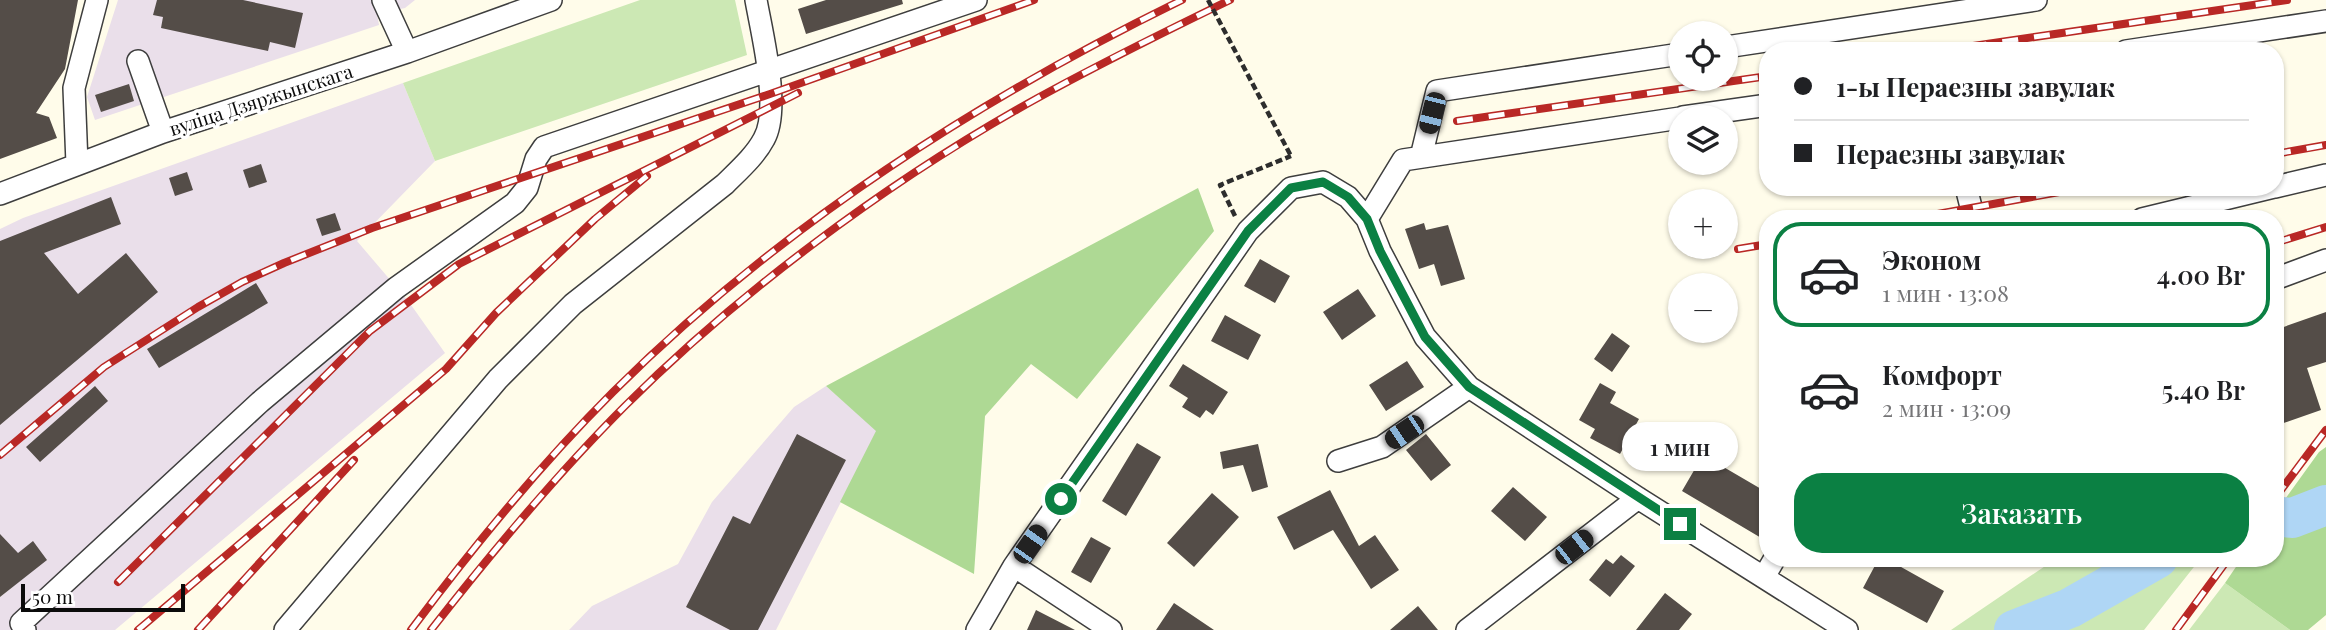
<!DOCTYPE html>
<html lang="ru">
<meta charset="utf-8">
<style>
body{margin:0;font-family:"Playfair Display",serif;background:#f2f2f2;color:#202124;height:100vh;display:flex;flex-direction:column;font-size:26px;white-space:nowrap}
*{box-sizing:border-box;margin:0}
p{font-size:23px;color:#757577}
.icon{flex:none;width:38px;height:38px;fill:none;stroke:currentColor;stroke-width:2;stroke-linecap:round;stroke-linejoin:round}
.map{position:relative;flex:1;overflow:hidden}
.side{position:absolute;left:1759px;top:210px;width:525px;height:357px;display:flex;flex-direction:column;background:#fff;border-radius:28px;box-shadow:0 2px 5px #0004}
.side>*{flex:none}
.guide{position:absolute;left:1759px;top:42px;width:525px;height:154px;border-radius:28px;box-shadow:0 2px 5px #0004;display:grid;align-content:center;height:154px;padding:0 35px;background:#fff}
.fabs{position:absolute;left:1668px;top:21px;display:grid;gap:14px}
.fabs a{display:grid;place-items:center;width:70px;height:70px;border-radius:50%;background:#fff;box-shadow:0 2px 5px #0004;font-size:35px}
.scale{position:absolute;left:21px;bottom:18px;width:164px;box-sizing:border-box;padding-left:7px;border:4px solid #0b0b0b;border-top:0;font-size:19px;line-height:24px;white-space:nowrap;color:#0b0b0b;-webkit-text-stroke:5px #fff;paint-order:stroke}
.end{position:absolute;width:32px;height:32px;margin:-16px;border:9px solid #0b8043;background:#fff;box-shadow:0 0 0 4px #fff}
.from{border-radius:50%}
.bubble{position:absolute;height:49px;border-radius:24px;background:#fff;box-shadow:0 2px 5px #0004;font-size:23px;font-weight:600;line-height:49px;text-align:center}
.car{position:absolute;width:21px;height:42px;margin:-21px -10px;border-radius:9px;box-shadow:0 0 5px 2px #0007;background:linear-gradient(#222 24%,#8ab4d8 0 40%,#222 0 76%,#8ab4d8 0 86%,#222 0)}
.guide b{display:flex;align-items:center;gap:24px;height:66px;font-size:26px}
.guide b+b{border-top:2px solid #e0e0e0}
.guide i{width:18px;height:18px;background:#202124}
ul{padding:12px 0 0;list-style:none}
li{display:flex;align-items:center;gap:21px;height:105px;margin:0 14px 10px;padding:0 21px;border:4px solid transparent;border-radius:28px}
li div{flex:1}
li b{display:block;font-size:26px}
li em{font-style:normal;font-weight:600}
li.on{border-color:#0b8043}
li>.icon{width:63px;height:63px;stroke-width:1.5}
.action{display:flex;gap:14px;margin-top:auto;padding:14px 35px}
.action a{flex:1;height:80px;border-radius:28px;background:#0b8043;color:#fff;font-size:28px;font-weight:600;line-height:80px;text-align:center}
.map>svg:first-child{display:block}
.industrial{fill:#eadfea}
.green{fill:#cce8b4}
.forest{fill:#aed994}
.lines{fill:none;stroke-linecap:round;stroke-linejoin:round}
.river{stroke:#afd6f5;stroke-width:40}
.building{fill:#544d48}
.minor-casing{stroke:#3e3e3e;stroke-width:24}
.path{stroke:#2d2d2d;stroke-width:4.5;stroke-dasharray:7 3.5;stroke-linecap:butt}
.minor{stroke:#fff;stroke-width:21}
.rail-casing{stroke:#b92825;stroke-width:8}
.rail{stroke:#fff;stroke-width:5;stroke-dasharray:16;stroke-linecap:butt}
.path-bridge{stroke:#2d2d2d;stroke-width:4.5;stroke-dasharray:7 3.5;stroke-linecap:butt}
.route{stroke:#0b8043;stroke-width:9}
.labels{text-anchor:middle;stroke-width:7;stroke-linejoin:round;paint-order:stroke}
.street-label{font-size:19px;fill:#0b0b0b;stroke:#fff}
</style>
<div class="map">
<svg width="2326" height="630" viewBox="0 0 2326 630">
<rect width="100%" height="100%" fill="#fffcea"/>
<path class="industrial" d="M 118,0 L 415,0 L 405,8 L 377,14 L 379,25 L 95,120 L 87,97 Z
M 403,83 L 435,161 L 357,241 L 409,302 L 445,353 L 115,630 L 0,630 L 0,597 L 15,585 L 0,596 L 0,229 L 23,218 Z
M 826,386 L 877,431 L 776,630 L 569,630 L 592,606 L 678,564 L 712,502 L 794,407 Z"/>
<path class="green" d="M 640,0 L 735,0 L 747,55 L 435,161 L 403,83 Z
M 2057,558 L 2201,558 L 2144,630 L 1951,630 Z
M 2225,583 L 2290,630 L 2189,630 Z"/>
<path class="forest" d="M 1198,188 L 1214,231 L 1077,399 L 1031,364 L 985,416 L 974,574 L 840,502 L 876,431 L 826,386 Z
M 2326,447 L 2326,615 L 2308,630 L 2290,630 L 2225,583 L 2242,558 L 2275,558 L 2275,513 L 2319,452 Z"/>
<g class="lines">
<path class="river" d="M 2275,516 L 2292,518 L 2326,505
M 2014,630 L 2070,608 L 2158,558"/>
</g>
<path class="building" d="M 0,0 L 78,0 L 65,69 L 36,113 L 49,117 L 57,138 L 0,159 Z
M 157,0 L 243,0 L 303,13 L 295,48 L 270,42 L 268,51 L 161,28 L 163,17 L 153,15 Z
M 826,0 L 902,0 L 903,4 L 806,34 L 798,9 Z
M 129,84 L 134,101 L 101,112 L 95,95 Z
M 261,164 L 267,182 L 249,188 L 243,170 Z
M 187,172 L 193,190 L 175,196 L 169,178 Z
M 111,197 L 121,224 L 44,253 L 78,294 L 126,253 L 158,292 L 0,425 L 0,241 Z
M 335,213 L 341,230 L 322,236 L 316,219 Z
M 1424,223 L 1426,230 L 1448,225 L 1465,279 L 1441,286 L 1434,264 L 1419,269 L 1405,229 Z
M 1260,259 L 1290,276 L 1275,303 L 1244,286 Z
M 256,283 L 268,303 L 159,368 L 147,349 Z
M 1358,289 L 1376,316 L 1342,340 L 1323,312 Z
M 2326,312 L 2326,362 L 2307,368 L 2321,410 L 2275,426 L 2275,330 Z
M 1225,315 L 1261,335 L 1248,360 L 1211,341 Z
M 1612,333 L 1630,346 L 1612,372 L 1594,359 Z
M 1407,361 L 1424,387 L 1386,411 L 1369,385 Z
M 1183,364 L 1228,392 L 1213,415 L 1206,410 L 1200,418 L 1182,407 L 1188,398 L 1169,386 Z
M 1600,383 L 1616,392 L 1610,403 L 1639,419 L 1620,454 L 1590,438 L 1595,429 L 1579,420 Z
M 95,386 L 108,401 L 40,462 L 26,447 Z
M 797,434 L 846,460 L 758,630 L 730,630 L 686,607 L 733,516 L 750,524 Z
M 1426,434 L 1451,465 L 1431,481 L 1406,450 Z
M 1137,443 L 1161,457 L 1126,516 L 1102,501 Z
M 1258,444 L 1268,487 L 1252,492 L 1243,465 L 1223,469 L 1220,452 Z
M 1703,455 L 1768,493 L 1768,542 L 1682,491 Z
M 1513,487 L 1547,517 L 1525,541 L 1491,511 Z
M 1330,490 L 1359,546 L 1375,535 L 1399,570 L 1371,589 L 1333,530 L 1294,550 L 1277,517 Z
M 1212,493 L 1239,517 L 1194,567 L 1167,543 Z
M 0,534 L 18,553 L 33,541 L 47,560 L 0,597 Z
M 1091,537 L 1111,548 L 1091,583 L 1071,572 Z
M 1621,555 L 1635,566 L 1610,597 L 1589,580 L 1606,559 L 1613,564 Z
M 1879,558 L 1885,558 L 1944,591 L 1927,623 L 1863,588 Z
M 1665,593 L 1692,614 L 1679,630 L 1636,630 Z
M 1174,603 L 1214,630 L 1156,630 Z
M 1418,606 L 1438,630 L 1390,630 Z
M 1036,610 L 1075,630 L 1027,630 Z"/>
<g class="lines">
<defs>
<path id="minor" d="M 383,0 L 407,52
M 1726,47 L 2036,0
M 2126,51 L 2326,21
M 138,61 L 163,132
M 1683,117 L 1768,105
M 1421,157 L 1437,91 L 1680,54
M 77,164 L 74,88 L 97,0
M 1966,187 L 1974,219
M 2275,187 L 2326,175
M 0,194 L 163,132 L 407,52 L 551,0
M 1367,219 L 1403,160 L 1680,118
M 2142,219 L 2274,187
M 2275,279 L 2326,260
M 1338,461 L 1382,447 L 1469,387
M 1014,566 L 1111,630
M 1764,577 L 1775,558
M 25,630 L 21,623 L 260,402 L 396,288 L 515,203 L 527,188 L 536,159 L 544,147 L 976,0
M 285,630 L 498,379 L 573,304 L 725,184 C 739,170 755,156 764,139 C 781,109 762,34 756,0
M 977,630 L 1014,566 L 1248,231 L 1291,188 L 1323,182 L 1348,197 L 1367,219 L 1380,251 L 1425,337 L 1469,387 L 1638,498 L 1847,630
M 1467,630 L 1638,498"/>
</defs>
<use href="#minor" class="minor-casing"/>
<path class="path" d="M 1235,216 L 1220,185 L 1291,156"/>
<use href="#minor" class="minor"/>
<defs>
<path id="rail" d="M 1939,51 L 2287,0
M 1457,121 L 1768,76
M 2275,154 L 2326,145
M 1910,219 L 2087,187
M 2275,243 L 2326,227
M 1738,249 L 1768,244
M 0,455 L 104,367 L 198,307 L 242,282 L 284,263 L 372,228 L 770,94 L 1034,0
M 2275,498 L 2326,430
M 118,582 L 370,331 L 459,264 L 798,93
M 138,630 L 446,369 L 496,313 L 595,219 L 647,176
M 198,630 L 354,460
M 411,630 C 473,547 539,466 613,392 C 777,229 975,101 1182,0
M 431,630 C 492,552 555,476 625,406 C 736,295 881,187 1018,109 C 1087,70 1158,35 1230,0
M 2176,630 L 2229,558"/>
</defs>
<use href="#rail" class="rail-casing"/>
<use href="#rail" class="rail"/>
<path class="path-bridge" d="M 1208,0 L 1291,156"/>
</g>
<g class="lines">
<path class="route" d="M 1061,499 L 1248,231 L 1291,188 L 1323,182 L 1348,197 L 1367,219 L 1380,251 L 1425,337 L 1469,387 L 1680,524"/>
</g>
<g class="labels">
<g class="street-label">
<text transform="translate(261 100) rotate(-18)" y="7">вуліца Дзяржынскага</text>
</g>
</g>
</svg>
<div class="fabs">
<a><svg class="icon" aria-label="locate" viewBox="0 0 24 24"><circle cx="12" cy="12" r="6"/><path d="M12 2v4M12 18v4M2 12h4M18 12h4"/></svg></a>
<a><svg class="icon" aria-label="layers" viewBox="0 0 24 24"><path d="M12 4l9 5-9 5-9-5zM3 14l9 5 9-5"/></svg></a>
<a>+</a>
<a>−</a>
</div>
<div class="scale">50 m</div>
<i class="end from" style="left:1061px;top:499px"></i>
<i class="end" style="left:1680px;top:524px"></i>
<div class="bubble" style="left:1622px;top:422px;width:116px">1 мин</div>
<i class="car" style="left:1432px;top:113px;rotate:194deg"></i>
<i class="car" style="left:1404px;top:432px;rotate:236deg"></i>
<i class="car" style="left:1030px;top:544px;rotate:35deg"></i>
<i class="car" style="left:1574px;top:547px;rotate:52deg"></i>
<div class="guide">
<b><i class="from"></i>1-ы Пераезны завулак</b>
<b><i></i>Пераезны завулак</b>
</div>
<section class="side">
<ul>
<li class="on"><svg class="icon" aria-label="car" viewBox="0 0 24 24"><path d="M5 17H2v-5l4-1 3-4h7l3 4 3 1v5h-3M9 17h6M6 11h13"/><circle cx="7" cy="17" r="2"/><circle cx="17" cy="17" r="2"/></svg><div><b>Эконом</b><p>1 мин · 13:08</p></div><em>4.00 Br</em></li>
<li><svg class="icon" aria-label="car" viewBox="0 0 24 24"><path d="M5 17H2v-5l4-1 3-4h7l3 4 3 1v5h-3M9 17h6M6 11h13"/><circle cx="7" cy="17" r="2"/><circle cx="17" cy="17" r="2"/></svg><div><b>Комфорт</b><p>2 мин · 13:09</p></div><em>5.40 Br</em></li>
</ul>
<div class="action"><a>Заказать</a></div>
</section>
</div>
